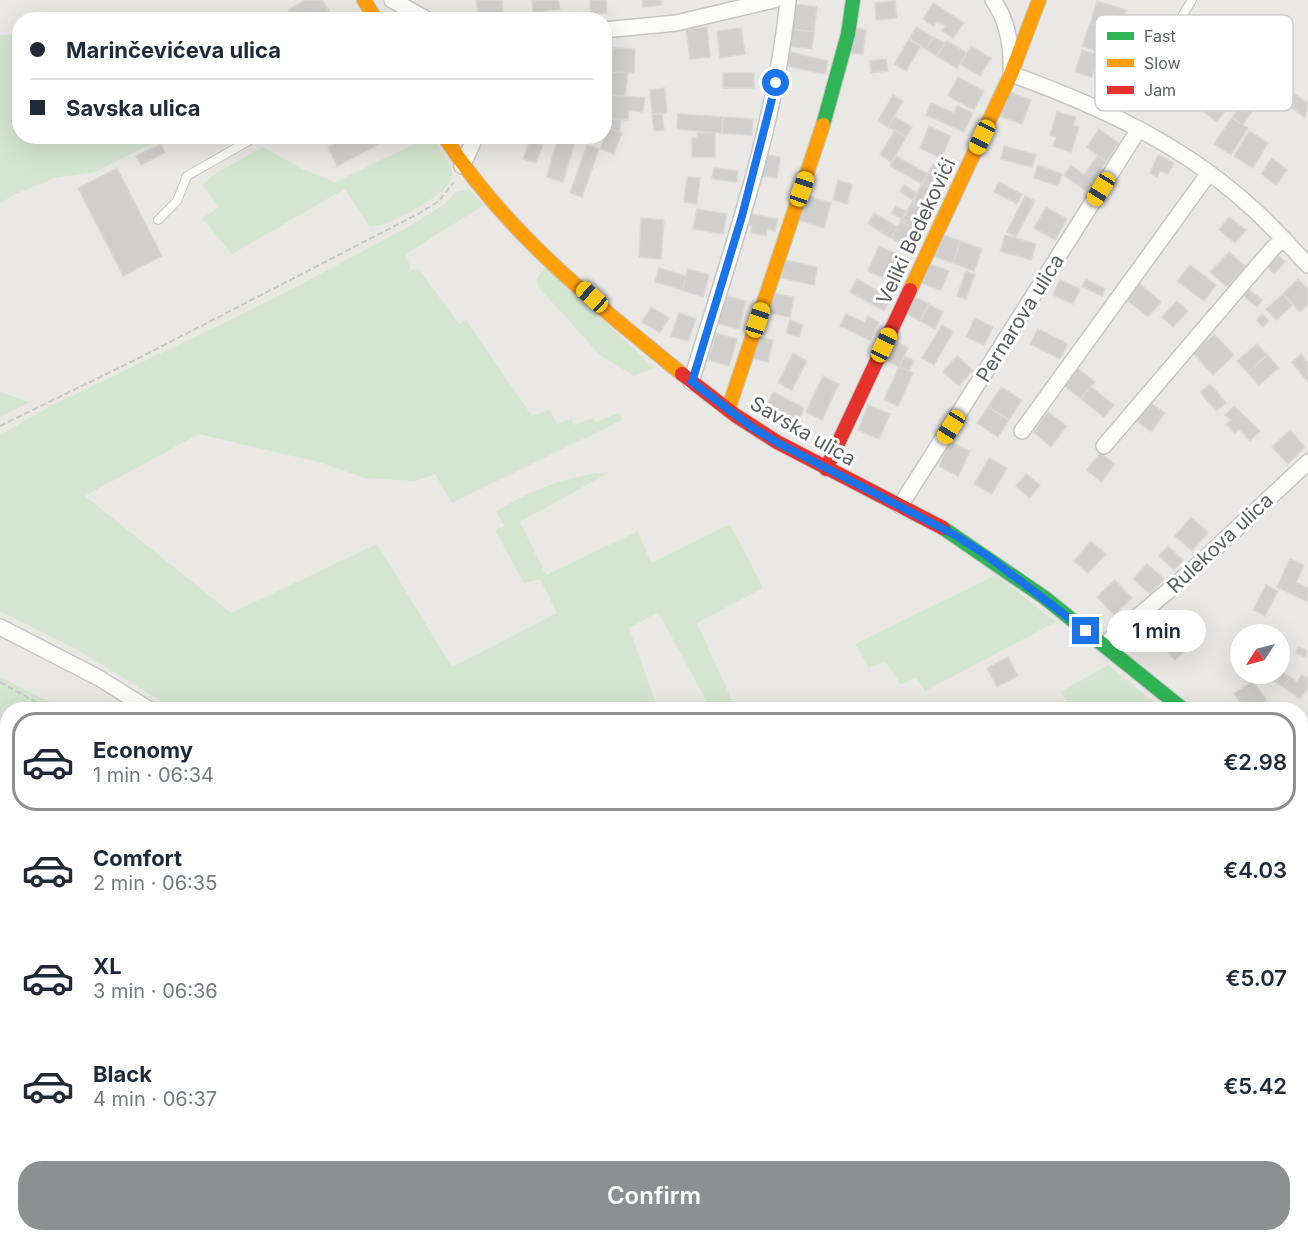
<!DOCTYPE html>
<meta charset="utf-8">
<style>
body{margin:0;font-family:Inter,sans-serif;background:#f2f2f3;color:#1f2937;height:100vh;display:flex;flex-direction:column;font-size:22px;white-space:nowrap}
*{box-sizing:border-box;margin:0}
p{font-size:20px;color:#747a83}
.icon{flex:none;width:33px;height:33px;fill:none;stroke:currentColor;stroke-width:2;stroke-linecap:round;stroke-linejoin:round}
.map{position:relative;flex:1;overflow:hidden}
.side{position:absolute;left:0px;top:702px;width:1308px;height:540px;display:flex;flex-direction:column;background:#fff;border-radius:24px 24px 0 0;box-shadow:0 6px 24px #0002}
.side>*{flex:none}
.hud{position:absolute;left:12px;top:12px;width:600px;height:132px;border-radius:24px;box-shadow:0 6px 24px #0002;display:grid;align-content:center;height:132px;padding:0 18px;background:#fff}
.needle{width:39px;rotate:234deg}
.controls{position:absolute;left:1230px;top:624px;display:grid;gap:12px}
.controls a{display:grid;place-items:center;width:60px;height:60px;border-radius:50%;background:#fff;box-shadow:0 6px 24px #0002;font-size:30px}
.end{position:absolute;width:27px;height:27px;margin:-14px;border:8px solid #1a73e8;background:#fff;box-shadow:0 0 0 3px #fff}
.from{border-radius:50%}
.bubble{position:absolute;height:42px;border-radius:21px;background:#fff;box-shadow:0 6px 24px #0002;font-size:20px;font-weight:600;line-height:42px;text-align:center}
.car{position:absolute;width:18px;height:36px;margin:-18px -9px;border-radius:8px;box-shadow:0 0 4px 2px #0007;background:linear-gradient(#f5c518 24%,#345 0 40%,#f5c518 0 76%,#345 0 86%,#f5c518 0)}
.hud b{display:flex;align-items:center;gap:21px;height:57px;font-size:22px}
.hud b+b{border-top:2px solid #e0e1e3}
.hud i{width:15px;height:15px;background:#1f2937}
ul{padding:10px 0 0;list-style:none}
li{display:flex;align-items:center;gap:18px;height:99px;margin:0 12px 9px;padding:0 6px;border:3px solid transparent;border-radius:24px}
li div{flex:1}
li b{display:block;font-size:22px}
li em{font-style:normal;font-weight:600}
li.current{border-color:#8d8f90}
li>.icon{width:54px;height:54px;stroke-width:1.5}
.action{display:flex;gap:12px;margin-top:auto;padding:12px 18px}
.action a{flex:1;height:69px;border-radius:24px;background:#8d8f90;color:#fff;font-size:24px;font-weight:600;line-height:69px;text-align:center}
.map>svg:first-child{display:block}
.green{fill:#d5e6d0}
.building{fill:#d1cfce;stroke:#dad8d4;stroke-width:1.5}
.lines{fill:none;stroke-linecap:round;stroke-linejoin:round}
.lane-casing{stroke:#c6c5c6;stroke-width:10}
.street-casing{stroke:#c6c5c6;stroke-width:18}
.fast-casing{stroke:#c5c5c5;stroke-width:16}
.slow-casing{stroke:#c5c5c5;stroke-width:16}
.jam-casing{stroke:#c5c5c5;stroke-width:16}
.path{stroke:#c4c9c6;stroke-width:2;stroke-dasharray:6 3;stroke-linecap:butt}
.lane{stroke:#fcfcfb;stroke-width:8}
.street{stroke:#fcfcfb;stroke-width:15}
.fast{stroke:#30b455;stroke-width:14}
.slow{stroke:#ff9f0a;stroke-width:14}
.jam{stroke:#e5322d;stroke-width:14}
.route{stroke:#1a73e8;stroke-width:8}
.labels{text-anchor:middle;stroke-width:6;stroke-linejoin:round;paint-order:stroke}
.street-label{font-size:20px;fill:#5b5f63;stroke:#fff}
.key{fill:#fff;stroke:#cecfd0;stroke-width:1.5}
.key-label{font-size:16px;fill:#5b5f63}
</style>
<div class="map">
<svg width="1308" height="1242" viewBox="0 0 1308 1242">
<rect width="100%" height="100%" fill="#eae8e5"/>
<path class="green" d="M 19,34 L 20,136 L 165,137 L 95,172 L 55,178 L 13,195 L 0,204 L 0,35 Z
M 429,137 L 433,137 L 452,168 C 452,175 451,181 447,186 C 439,198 381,231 369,226 L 345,189 L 232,254 L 202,218 L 219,207 L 202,185 L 213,175 L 263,147 L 302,169 L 335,182 Z
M 469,189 L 484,205 L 406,254 L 411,270 L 418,268 L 459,324 L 466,320 L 532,416 L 550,410 L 557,424 L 571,419 L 574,425 L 592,418 L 596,422 L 619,413 L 622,420 L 452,503 L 435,474 L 416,481 L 364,478 L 322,463 L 199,434 L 85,496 L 231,613 L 377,544 L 452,667 L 557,613 L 540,579 L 524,583 L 495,530 L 504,526 L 496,511 C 533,490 567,475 610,472 L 520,522 L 546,575 L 638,531 L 651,563 L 730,524 L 763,588 L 697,623 L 736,709 L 711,709 L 658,612 L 629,628 L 658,709 L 174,709 L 76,649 L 0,611 L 0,435 L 51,406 L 275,298 L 408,227 L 445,204 L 455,192 Z
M 546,266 L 654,368 L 634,376 L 600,355 L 539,288 L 537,279 Z
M 0,392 L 30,402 L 0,417 Z
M 996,575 L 1056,622 L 925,691 L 916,677 L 901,685 L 885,661 L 869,668 L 855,644 Z
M 1108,665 L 1163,709 L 1073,709 L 1060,692 Z
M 0,677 L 64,709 L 8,710 L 8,1234 L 642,1234 L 647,1242 L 0,1242 Z
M 1308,1166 L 1308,1242 L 1170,1242 L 1167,1236 L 1170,1235 L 1300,1234 L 1301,1170 Z
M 853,1235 L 859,1242 L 708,1242 L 703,1235 Z
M 860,1235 L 921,1235 L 925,1240 L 878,1242 Z
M 1031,1235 L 1031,1234 L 1085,1235 L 1071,1242 L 1016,1242 Z"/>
<path class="building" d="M 305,0 L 322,0 L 329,11 L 316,20 L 309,12 L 294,20 L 288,10 Z
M 476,0 L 502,0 L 503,13 L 478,16 Z
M 532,0 L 558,0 L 560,9 L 533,13 Z
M 590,0 L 606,0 L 607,13 L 590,14 Z
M 642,0 L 661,0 L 661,5 L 643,7 Z
M 895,1 L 897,18 L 876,20 L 875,3 Z
M 1097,1 L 1126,10 L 1119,33 L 1090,24 Z
M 933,3 L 964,23 L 953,38 L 942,31 L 945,26 L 937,21 L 933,26 L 923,19 Z
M 793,4 L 817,7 L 814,32 L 790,29 Z
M 1090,24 L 1104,29 L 1097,51 L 1082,46 Z
M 707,27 L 710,57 L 690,59 L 686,29 Z
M 916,27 L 933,37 L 926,49 L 909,39 Z
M 741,28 L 745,54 L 720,58 L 717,31 Z
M 853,28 L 866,30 L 863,54 L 850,53 Z
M 790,29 L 814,32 L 812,49 L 788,46 Z
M 933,37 L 945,43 L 937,56 L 926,49 Z
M 909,39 L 921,46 L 906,71 L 894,64 Z
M 947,41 L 967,53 L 957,68 L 937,56 Z
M 971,46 L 991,58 L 980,76 L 960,64 Z
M 612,48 L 635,49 L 634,73 L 612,72 Z
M 1082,50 L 1099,55 L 1092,77 L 1075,72 Z
M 786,51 L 828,61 L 825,74 L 783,65 Z
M 886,59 L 888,71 L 871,73 L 870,61 Z
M 612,72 L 628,73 L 625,96 L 611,95 Z
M 723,73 L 754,73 L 754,88 L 723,88 Z
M 958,77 L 984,91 L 974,110 L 948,96 Z
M 665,88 L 667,113 L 652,114 L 650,90 Z
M 1213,89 L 1232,103 L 1217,122 L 1199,108 Z
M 1251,89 L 1262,97 L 1243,125 L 1232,118 Z
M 1286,89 L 1308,103 L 1305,117 L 1279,100 Z
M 1008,91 L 1031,100 L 1022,124 L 999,116 Z
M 611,95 L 645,98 L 643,112 L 629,110 L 628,120 L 609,118 Z
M 893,95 L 903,101 L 888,127 L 878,121 Z
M 931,103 L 954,113 L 957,106 L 973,113 L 964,132 L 926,115 Z
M 1057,112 L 1076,117 L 1073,125 L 1079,127 L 1071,152 L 1053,146 L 1056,137 L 1050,135 Z
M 662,113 L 664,130 L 654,131 L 652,114 Z
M 678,114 L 723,117 L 722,133 L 677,129 Z
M 894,116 L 912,127 L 906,137 L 888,127 Z
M 723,117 L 753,119 L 752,135 L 722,133 Z
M 609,118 L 621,119 L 620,132 L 608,128 Z
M 1232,118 L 1248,128 L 1231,155 L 1214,144 Z
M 929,126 L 951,136 L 941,158 L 920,148 Z
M 608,128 L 622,133 L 614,154 L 600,149 Z
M 1099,129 L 1119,143 L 1106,162 L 1087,147 Z
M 895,130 L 906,137 L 892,162 L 880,155 Z
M 1249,131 L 1268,143 L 1253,168 L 1234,156 Z
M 697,133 L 715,133 L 715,157 L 692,157 L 692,138 L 697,138 Z
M 348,136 L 395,136 L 337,166 L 328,147 Z
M 558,136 L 577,136 L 563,182 L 547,177 Z
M 530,140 L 543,145 L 536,163 L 523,159 Z
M 161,144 L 165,153 L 141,165 L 136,156 Z
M 587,145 L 599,149 L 582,197 L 570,193 Z
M 1004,146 L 1036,155 L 1032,167 L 1001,159 Z
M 763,154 L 780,157 L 777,178 L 759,176 Z
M 1098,155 L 1106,162 L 1086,191 L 1064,175 L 1071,165 L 1084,175 Z
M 1158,155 L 1174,163 L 1168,174 L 1160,171 L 1157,177 L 1150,173 Z
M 896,156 L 928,174 L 922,184 L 890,166 Z
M 1272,158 L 1287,170 L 1276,185 L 1261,174 Z
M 933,165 L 951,175 L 939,194 L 922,184 Z
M 1038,165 L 1062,174 L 1058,186 L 1034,178 Z
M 117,168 L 162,256 L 123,276 L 78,188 Z
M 714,168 L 738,171 L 737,182 L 712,179 Z
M 687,177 L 700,178 L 697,204 L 684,202 Z
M 838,180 L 852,185 L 847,204 L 833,200 Z
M 999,182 L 1022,194 L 1017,204 L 994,192 Z
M 922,184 L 939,194 L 929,212 L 912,202 Z
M 904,185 L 917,193 L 913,200 L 900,192 Z
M 805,195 L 831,203 L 824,228 L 798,220 Z
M 1025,196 L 1035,201 L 1016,237 L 1007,232 Z
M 912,202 L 929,212 L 918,231 L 901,221 Z
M 896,206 L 907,212 L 902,219 L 891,213 Z
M 1046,207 L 1067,219 L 1055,240 L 1034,228 Z
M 697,209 L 727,214 L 723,234 L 693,229 Z
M 747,213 L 778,219 L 775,231 L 767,229 L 766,236 L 751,233 L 752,226 L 745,225 Z
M 874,213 L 898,227 L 891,238 L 868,224 Z
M 1229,217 L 1246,230 L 1235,243 L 1219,230 Z
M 641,218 L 664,220 L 661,259 L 639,257 Z
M 901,221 L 918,231 L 909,248 L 891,238 Z
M 941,234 L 960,241 L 953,263 L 933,256 Z
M 1005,235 L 1036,244 L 1031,260 L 1000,251 Z
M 960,241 L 982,249 L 974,271 L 953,263 Z
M 879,246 L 907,259 L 896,284 L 868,271 Z
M 1229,252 L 1246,267 L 1227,287 L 1210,272 Z
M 1277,254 L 1285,262 L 1274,274 L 1266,265 Z
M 785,260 L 817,267 L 814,285 L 781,278 Z
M 929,264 L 949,271 L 941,290 L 922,283 Z
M 1190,265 L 1216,285 L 1204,301 L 1177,281 Z
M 659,268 L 686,276 L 682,290 L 655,282 Z
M 688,269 L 709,275 L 703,297 L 682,290 Z
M 966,271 L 975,275 L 966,299 L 957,296 Z
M 857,279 L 891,298 L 884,311 L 850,292 Z
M 1086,279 L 1105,289 L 1102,296 L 1082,287 Z
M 1298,279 L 1308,289 L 1308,304 L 1300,312 L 1283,294 Z
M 1060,280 L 1080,289 L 1073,304 L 1053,295 Z
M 1139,283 L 1161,302 L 1148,317 L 1126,299 Z
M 1246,287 L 1262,300 L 1257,307 L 1241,294 Z
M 772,293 L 794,297 L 790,317 L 768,313 Z
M 1283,294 L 1293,305 L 1276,320 L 1266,309 Z
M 723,295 L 746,301 L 739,329 L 716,323 Z
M 913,296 L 929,304 L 920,321 L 905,313 Z
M 1177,301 L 1188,311 L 1173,327 L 1162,317 Z
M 928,304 L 943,312 L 935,329 L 920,321 Z
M 651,307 L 669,318 L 660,333 L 642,322 Z
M 679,313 L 696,319 L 688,341 L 671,336 Z
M 846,314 L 865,323 L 868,316 L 879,322 L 870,340 L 840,326 Z
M 1262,314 L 1269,321 L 1263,327 L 1256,320 Z
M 975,318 L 993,327 L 984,345 L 966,337 Z
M 790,320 L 803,325 L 799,337 L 786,333 Z
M 942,325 L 953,332 L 934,365 L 922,358 Z
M 1038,329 L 1068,344 L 1060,359 L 1030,344 Z
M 716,333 L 737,339 L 729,366 L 708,360 Z
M 1214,334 L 1234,355 L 1213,375 L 1193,353 Z
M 755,336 L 773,340 L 768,362 L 751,358 Z
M 893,340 L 908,348 L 899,367 L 884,359 Z
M 1257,344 L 1267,355 L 1248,373 L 1237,361 Z
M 793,353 L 807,361 L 792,390 L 778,383 Z
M 1301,354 L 1308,363 L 1308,382 L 1292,362 Z
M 1267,355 L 1279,368 L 1259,385 L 1248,373 Z
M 905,356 L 914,361 L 909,371 L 899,367 Z
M 957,356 L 973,370 L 959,386 L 943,372 Z
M 899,367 L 913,373 L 898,406 L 884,400 Z
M 1076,367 L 1095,382 L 1081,399 L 1062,384 Z
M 823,376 L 839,384 L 822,420 L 806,412 Z
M 1210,384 L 1226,403 L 1216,411 L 1200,392 Z
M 1001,387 L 1022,400 L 1009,420 L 988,407 Z
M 1091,387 L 1114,405 L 1104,417 L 1081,399 Z
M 773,392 L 804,408 L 799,420 L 767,404 Z
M 1148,401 L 1165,413 L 1151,432 L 1134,419 Z
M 868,405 L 890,414 L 879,439 L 858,430 Z
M 1234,406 L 1260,431 L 1250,441 L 1239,429 L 1235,433 L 1226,424 L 1231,420 L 1225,415 Z
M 988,407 L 1009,420 L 998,437 L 977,423 Z
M 1048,412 L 1067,426 L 1051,447 L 1033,432 Z
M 1290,430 L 1305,447 L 1288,464 L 1272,447 Z
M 950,442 L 970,451 L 958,476 L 939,466 Z
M 1100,453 L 1115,464 L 1101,482 L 1087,470 Z
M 989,458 L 1007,468 L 992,494 L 974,484 Z
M 1026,474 L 1040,485 L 1030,498 L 1016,486 Z
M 1191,517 L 1208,532 L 1192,551 L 1175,536 Z
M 1091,541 L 1106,554 L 1088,573 L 1074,561 Z
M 1168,546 L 1183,560 L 1174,570 L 1159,556 Z
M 1290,559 L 1304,565 L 1296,583 L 1308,588 L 1308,602 L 1277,587 Z
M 1147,564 L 1164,579 L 1150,594 L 1133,579 Z
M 1115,580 L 1132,598 L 1114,615 L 1097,597 Z
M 1266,585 L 1278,591 L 1265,616 L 1253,610 Z
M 1154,608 L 1167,621 L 1150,638 L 1137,625 Z
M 1177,622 L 1194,642 L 1175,660 L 1157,640 Z
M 1298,647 L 1308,651 L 1305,657 L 1296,653 Z
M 1008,657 L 1018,676 L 997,687 L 987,668 Z
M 1280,670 L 1290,677 L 1283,687 L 1270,678 L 1273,674 L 1280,674 Z
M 1302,675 L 1308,679 L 1308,688 L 1300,699 L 1283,687 L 1290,677 L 1297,682 Z
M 1252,681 L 1267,700 L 1254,710 L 1246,710 L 1234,694 Z
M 1308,950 L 1308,975 L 1300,979 L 1301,954 Z
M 1300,1019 L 1308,1033 L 1300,1037 Z
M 1308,1107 L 1308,1150 L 1300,1145 L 1300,1110 Z"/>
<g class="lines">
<defs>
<path id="lane" d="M 1174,29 L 1192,0
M 158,220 L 177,201 L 187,176 L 257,136
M 1300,801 L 1308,795"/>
<path id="street" d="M 392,0 L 428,20
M 993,0 C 1009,22 1012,48 1011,74 C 1094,104 1176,141 1243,200 C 1267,220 1287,243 1308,265
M 604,30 L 676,23 L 774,0
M 462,166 L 476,136
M 691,382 C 729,257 775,131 788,0
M 1022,431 L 1209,173
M 1104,446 L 1273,248 L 1284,239
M 900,506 L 1139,129
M 0,627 L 99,678 L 150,710
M 1104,645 L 1187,575 L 1308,462
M 1300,1085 L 1308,1081
M 691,1234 L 696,1242
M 989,1242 L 1003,1234"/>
<path id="fast" d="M 823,125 L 848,34 L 853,0
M 943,528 L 1045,598 L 1184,710
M 1300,821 L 1308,831"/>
<path id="slow" d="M 364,0 L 376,20
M 444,136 C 504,231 595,303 682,374
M 910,290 L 1011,74 L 1039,0
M 728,410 L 823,125"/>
<path id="jam" d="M 682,374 L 735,415 L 777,442 L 943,528
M 826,469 L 910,290"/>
</defs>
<use href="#lane" class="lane-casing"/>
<use href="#street" class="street-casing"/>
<use href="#fast" class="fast-casing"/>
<use href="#slow" class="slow-casing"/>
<use href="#jam" class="jam-casing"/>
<path class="path" d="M 0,426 L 139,358 L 418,214 L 439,201 L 454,182
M 0,682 L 50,710
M 629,1234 L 633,1242
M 1151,1234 L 1154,1242"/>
<use href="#lane" class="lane"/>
<use href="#street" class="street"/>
<use href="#fast" class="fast"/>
<use href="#slow" class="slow"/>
<use href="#jam" class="jam"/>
</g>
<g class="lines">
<path class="route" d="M 776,83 L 742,216 L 692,382 L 753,428 L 780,444 L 955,535 L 986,555 L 1086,631"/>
</g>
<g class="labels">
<g class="street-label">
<text transform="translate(916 231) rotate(-65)" y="7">Veliki Bedekovići</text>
<text transform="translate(1020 318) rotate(-58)" y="7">Pernarova ulica</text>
<text transform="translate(803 431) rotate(30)" y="7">Savska ulica</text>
<text transform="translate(1220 543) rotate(-43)" y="7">Rulekova ulica</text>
</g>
</g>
<rect x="1095" y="15" width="198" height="96" rx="9" class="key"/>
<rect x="1107" y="32" width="27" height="8" fill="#30b455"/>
<rect x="1107" y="59" width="27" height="8" fill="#ff9f0a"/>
<rect x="1107" y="86" width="27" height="8" fill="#e5322d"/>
<g class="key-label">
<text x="1144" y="42">Fast</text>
<text x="1144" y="69">Slow</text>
<text x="1144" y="96">Jam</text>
</g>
</svg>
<div class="controls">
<a><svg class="needle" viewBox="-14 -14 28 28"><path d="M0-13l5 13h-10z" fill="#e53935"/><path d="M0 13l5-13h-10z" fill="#747a83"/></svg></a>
</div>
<i class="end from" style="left:776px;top:83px"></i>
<i class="end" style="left:1086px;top:631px"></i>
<div class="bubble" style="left:1107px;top:610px;width:99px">1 min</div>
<i class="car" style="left:982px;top:137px;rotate:205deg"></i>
<i class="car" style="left:802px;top:189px;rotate:19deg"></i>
<i class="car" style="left:1101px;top:189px;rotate:212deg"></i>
<i class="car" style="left:592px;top:297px;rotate:312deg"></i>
<i class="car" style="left:758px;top:320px;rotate:18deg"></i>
<i class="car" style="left:884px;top:345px;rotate:25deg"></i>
<i class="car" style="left:951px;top:427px;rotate:212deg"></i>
<div class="hud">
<b><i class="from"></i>Marinčevićeva ulica</b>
<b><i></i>Savska ulica</b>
</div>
<section class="side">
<ul>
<li class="current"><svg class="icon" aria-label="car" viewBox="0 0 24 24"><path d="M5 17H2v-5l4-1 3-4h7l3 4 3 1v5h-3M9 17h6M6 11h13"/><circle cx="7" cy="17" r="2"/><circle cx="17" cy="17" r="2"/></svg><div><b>Economy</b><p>1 min · 06:34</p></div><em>€2.98</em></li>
<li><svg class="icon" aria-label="car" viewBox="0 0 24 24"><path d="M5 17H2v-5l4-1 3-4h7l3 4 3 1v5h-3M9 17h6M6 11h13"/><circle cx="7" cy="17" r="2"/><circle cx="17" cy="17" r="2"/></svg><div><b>Comfort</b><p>2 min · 06:35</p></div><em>€4.03</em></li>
<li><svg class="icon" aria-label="car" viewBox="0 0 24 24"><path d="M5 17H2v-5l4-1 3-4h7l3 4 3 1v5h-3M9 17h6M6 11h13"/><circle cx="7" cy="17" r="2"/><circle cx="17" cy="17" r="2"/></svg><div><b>XL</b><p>3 min · 06:36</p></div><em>€5.07</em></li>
<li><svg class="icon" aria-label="car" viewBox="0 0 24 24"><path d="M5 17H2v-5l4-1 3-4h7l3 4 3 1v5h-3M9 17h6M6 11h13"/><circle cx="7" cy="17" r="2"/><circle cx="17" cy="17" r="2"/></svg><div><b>Black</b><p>4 min · 06:37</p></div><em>€5.42</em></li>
</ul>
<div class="action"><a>Confirm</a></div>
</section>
</div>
